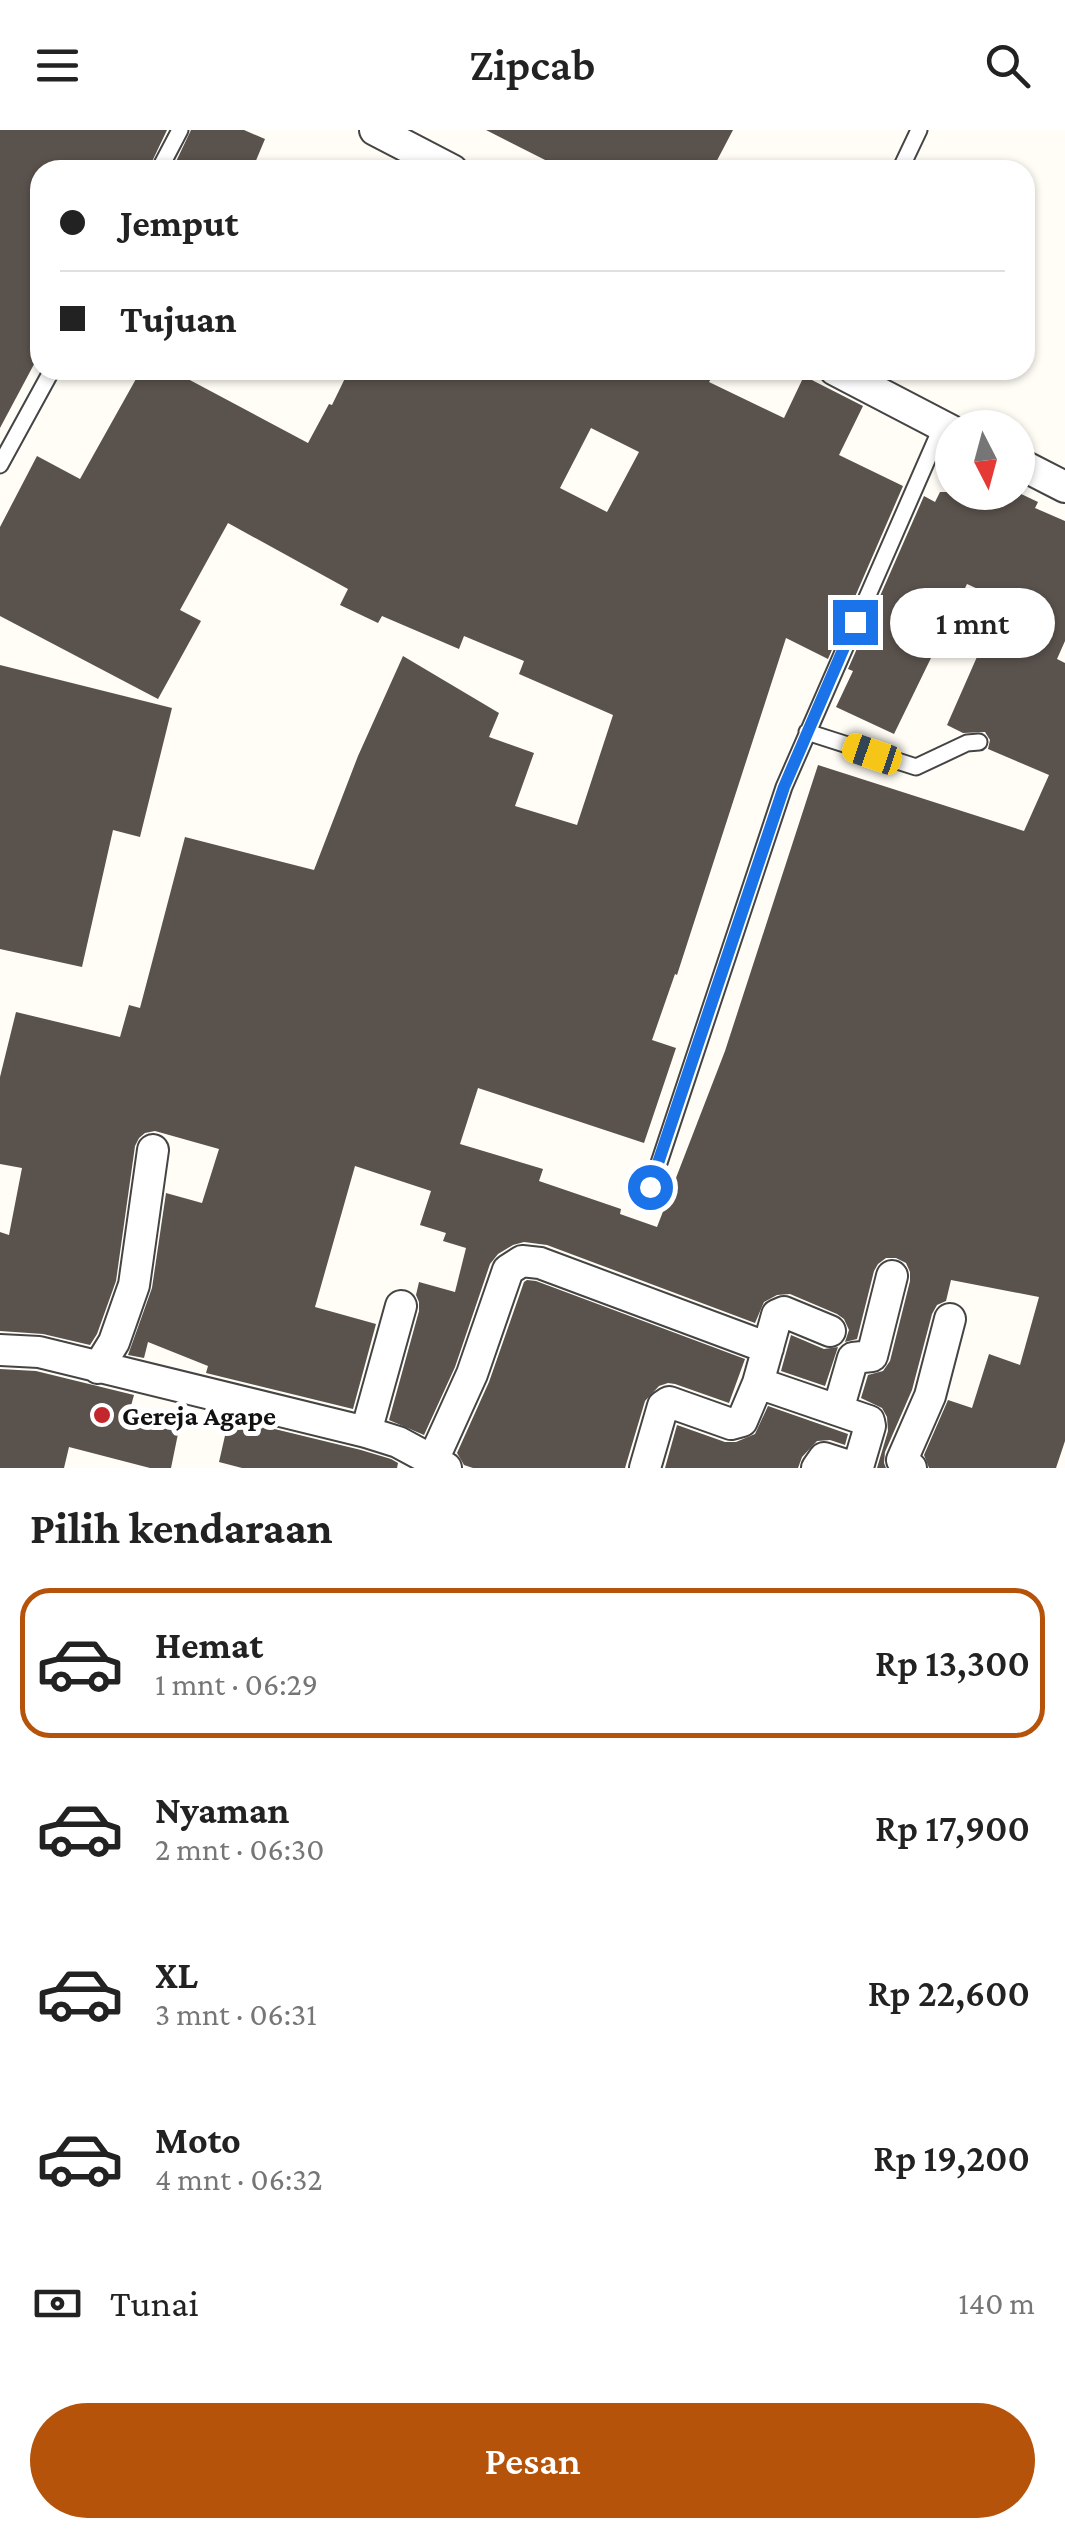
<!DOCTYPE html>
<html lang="id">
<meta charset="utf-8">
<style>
body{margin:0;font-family:"Crimson Pro",serif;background:#f2f2f2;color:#222;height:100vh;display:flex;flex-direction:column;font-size:38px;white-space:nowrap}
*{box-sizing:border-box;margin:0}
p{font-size:32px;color:#767676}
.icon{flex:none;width:55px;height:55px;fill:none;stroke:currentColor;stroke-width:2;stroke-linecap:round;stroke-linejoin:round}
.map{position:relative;height:1338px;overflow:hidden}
.side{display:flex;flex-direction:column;background:#fff;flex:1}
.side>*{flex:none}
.hud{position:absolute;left:30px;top:30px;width:1005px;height:220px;border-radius:30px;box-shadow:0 2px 8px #0004;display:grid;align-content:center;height:220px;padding:0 30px;background:#fff}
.needle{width:65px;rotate:174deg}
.fabs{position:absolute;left:935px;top:280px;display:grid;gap:20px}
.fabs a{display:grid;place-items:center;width:100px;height:100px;border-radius:50%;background:#fff;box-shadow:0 2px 8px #0004;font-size:50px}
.end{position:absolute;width:45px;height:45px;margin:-22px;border:12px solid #1a73e8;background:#fff;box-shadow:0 0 0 5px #fff}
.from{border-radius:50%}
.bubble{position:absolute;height:70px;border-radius:35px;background:#fff;box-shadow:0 2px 8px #0004;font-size:32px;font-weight:600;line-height:70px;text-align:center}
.car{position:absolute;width:30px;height:60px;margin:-30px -15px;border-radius:12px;box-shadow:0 0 8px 2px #0007;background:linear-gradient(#f5c518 24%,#345 0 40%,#f5c518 0 76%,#345 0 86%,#f5c518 0)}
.hud b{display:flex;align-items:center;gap:35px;height:95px;font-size:38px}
.hud b+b{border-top:2px solid #e0e0e0}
.hud i{width:25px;height:25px;background:#222}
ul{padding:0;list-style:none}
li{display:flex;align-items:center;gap:30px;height:150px;margin:0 20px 15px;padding:0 10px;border:5px solid transparent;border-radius:30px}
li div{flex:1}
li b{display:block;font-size:38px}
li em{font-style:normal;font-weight:600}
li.on{border-color:#b45309}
li>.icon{width:90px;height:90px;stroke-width:1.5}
h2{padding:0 30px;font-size:45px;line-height:120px}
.pay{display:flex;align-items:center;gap:25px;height:110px;padding:0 30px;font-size:38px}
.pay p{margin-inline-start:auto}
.cta{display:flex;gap:20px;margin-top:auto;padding:20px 30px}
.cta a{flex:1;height:115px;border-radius:60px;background:#b45309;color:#fff;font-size:40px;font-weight:600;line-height:115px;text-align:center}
header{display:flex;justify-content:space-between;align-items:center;height:130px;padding:0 30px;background:#fff;font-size:45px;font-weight:600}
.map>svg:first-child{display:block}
.building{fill:#5a524d;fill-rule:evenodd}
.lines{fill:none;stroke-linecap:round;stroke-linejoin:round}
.lane-casing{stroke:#444;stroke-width:19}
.street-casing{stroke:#444;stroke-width:34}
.lane{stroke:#fff;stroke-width:15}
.street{stroke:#fff;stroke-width:30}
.route{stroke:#1a73e8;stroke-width:12}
.poi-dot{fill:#c4262e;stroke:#fff;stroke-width:4}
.labels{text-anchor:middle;stroke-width:10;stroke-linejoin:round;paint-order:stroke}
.poi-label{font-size:28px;font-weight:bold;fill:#111;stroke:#fff;text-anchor:start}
</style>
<header><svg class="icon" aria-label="menu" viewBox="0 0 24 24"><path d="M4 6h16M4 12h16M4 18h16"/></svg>Zipcab<svg class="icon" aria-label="search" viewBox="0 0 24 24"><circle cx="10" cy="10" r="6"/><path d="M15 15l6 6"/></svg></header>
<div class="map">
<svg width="1065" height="1338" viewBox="0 0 1065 1338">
<rect width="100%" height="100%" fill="#fffdf5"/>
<path class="building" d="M 0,0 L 167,0 L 148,40 L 40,40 L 40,223 L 0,298 Z
M 191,0 L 244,0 L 265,9 L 252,40 L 172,40 Z
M 486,0 L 733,0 L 712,40 L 565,40 Z
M 141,240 L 171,240 L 308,313 L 329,274 L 332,275 L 349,240 L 716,240 L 709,252 L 784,288 L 804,246 L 863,276 L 839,325 L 903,356 L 828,529 L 786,508 L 677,845 L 675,844 L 652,910 L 676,918 L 644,1013 L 478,958 L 460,1014 L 543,1039 L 539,1051 L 621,1079 L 620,1084 L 657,1097 L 725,921 L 818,635 L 1024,701 L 1049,645 L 988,619 L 990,610 L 985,602 L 963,603 L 947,595 L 1002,470 L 967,454 L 894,604 L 836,577 L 853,541 L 848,539 L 924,366 L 935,372 L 940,362 L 1017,362 L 1038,372 L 1035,378 L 1065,391 L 1065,511 L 1057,529 L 1065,533 L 1065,1311 L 1056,1338 L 929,1338 L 924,1325 L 948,1270 L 972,1278 L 989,1224 L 1020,1235 L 1039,1167 L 951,1150 L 946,1171 L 937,1175 L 932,1184 L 912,1260 L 885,1322 L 884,1333 L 886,1338 L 877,1338 L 888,1301 L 887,1287 L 882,1278 L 861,1268 L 868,1245 L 883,1241 L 890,1231 L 910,1151 L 910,1142 L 906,1133 L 896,1128 L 886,1128 L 878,1134 L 874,1141 L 857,1209 L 845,1212 L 849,1200 L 844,1189 L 837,1184 L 790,1164 L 777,1165 L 764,1172 L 755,1193 L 547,1115 L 524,1112 L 513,1115 L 498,1124 L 490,1134 L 455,1237 L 424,1305 L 389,1290 L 419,1181 L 419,1172 L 416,1165 L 419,1152 L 455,1162 L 466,1118 L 443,1111 L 446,1103 L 420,1095 L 431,1061 L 355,1036 L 315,1177 L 376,1194 L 353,1279 L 206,1243 L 208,1236 L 148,1212 L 144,1228 L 128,1225 L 152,1158 L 166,1063 L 202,1073 L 219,1019 L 155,1001 L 145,1003 L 139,1008 L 135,1016 L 116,1151 L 97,1204 L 90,1215 L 43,1204 L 0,1201 L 0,1102 L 9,1105 L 22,1038 L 0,1034 L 0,947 L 16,882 L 120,907 L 129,875 L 140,878 L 185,707 L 314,740 L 358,626 L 403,526 L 499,583 L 489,607 L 534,623 L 515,676 L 577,695 L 613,585 L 519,544 L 524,531 L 464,506 L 459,519 L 382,486 L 378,493 L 340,475 L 348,459 L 228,393 L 180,480 L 201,491 L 158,569 L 0,486 L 0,397 L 37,326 L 80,349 ZM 591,298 L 639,322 L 607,382 L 560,358 Z
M 0,535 L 172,578 L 140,707 L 113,700 L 82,837 L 0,819 Z
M 527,1150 L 536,1151 L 745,1229 L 729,1273 L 675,1254 L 668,1253 L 659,1256 L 645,1271 L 625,1338 L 473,1338 L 464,1335 L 457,1323 L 489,1252 L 524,1152 Z
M 791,1205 L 824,1219 L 838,1217 L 825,1256 L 781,1241 Z
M 0,1239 L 36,1241 L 134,1265 L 129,1283 L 180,1294 L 171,1338 L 150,1338 L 69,1317 L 64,1338 L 0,1338 Z
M 768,1276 L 848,1304 L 845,1315 L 830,1310 L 817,1311 L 802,1327 L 798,1338 L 665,1338 L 677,1295 L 725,1312 L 736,1312 L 755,1304 Z
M 229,1288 L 361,1320 L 391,1329 L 398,1333 L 397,1338 L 242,1338 L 219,1332 Z"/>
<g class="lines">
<defs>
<path id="lane" d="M 159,40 L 180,0
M 900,40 L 919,0
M 0,335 L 52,240
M 807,602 L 916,637 L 967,613 L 979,612
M 651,1057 L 784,657 L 942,296"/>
<path id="street" d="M 375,0 L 452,40
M 835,240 L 952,301
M 1018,333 L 1065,357
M 0,1220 L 39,1222 L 366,1302 L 398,1312 L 446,1338
M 98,1238 L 114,1212 L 134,1155 L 153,1020
M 758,1253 L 869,1291 L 870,1296 L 858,1337 L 855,1338 L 824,1328 L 817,1338
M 838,1280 L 853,1228 L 872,1226 L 892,1146
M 366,1302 L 401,1176
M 433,1330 L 472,1244 L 508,1140 L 522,1131 L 540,1133 L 768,1218
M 645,1338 L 663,1276 L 669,1272 L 731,1294 L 742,1291 L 758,1253 L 777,1185 L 784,1182 L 830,1201
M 911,1338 L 902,1330 L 930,1266 L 950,1189"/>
</defs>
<use href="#lane" class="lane-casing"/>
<use href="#street" class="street-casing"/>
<use href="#lane" class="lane"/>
<use href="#street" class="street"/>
</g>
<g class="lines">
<path class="route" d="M 650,1057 L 784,657 L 855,492"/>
</g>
<circle class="poi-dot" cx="102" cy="1285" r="10"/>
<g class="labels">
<g class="poi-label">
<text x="122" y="1295">Gereja Agape</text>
</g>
</g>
</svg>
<div class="fabs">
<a><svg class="needle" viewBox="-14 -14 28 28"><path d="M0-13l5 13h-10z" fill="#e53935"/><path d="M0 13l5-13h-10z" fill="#767676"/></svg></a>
</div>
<i class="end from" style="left:650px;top:1057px"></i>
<i class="end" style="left:855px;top:492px"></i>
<div class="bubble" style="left:890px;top:458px;width:165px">1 mnt</div>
<i class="car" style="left:872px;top:624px;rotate:289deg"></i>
<div class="hud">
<b><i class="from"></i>Jemput</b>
<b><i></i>Tujuan</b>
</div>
</div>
<section class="side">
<h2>Pilih kendaraan</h2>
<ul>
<li class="on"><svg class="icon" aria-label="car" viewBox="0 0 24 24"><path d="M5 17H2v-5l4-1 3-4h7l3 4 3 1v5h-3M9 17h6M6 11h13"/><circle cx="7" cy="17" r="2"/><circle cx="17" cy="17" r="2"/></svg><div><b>Hemat</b><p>1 mnt · 06:29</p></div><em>Rp 13,300</em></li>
<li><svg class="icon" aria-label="car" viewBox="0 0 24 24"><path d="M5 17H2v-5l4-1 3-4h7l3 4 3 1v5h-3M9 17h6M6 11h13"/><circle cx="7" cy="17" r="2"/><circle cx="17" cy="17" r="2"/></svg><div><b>Nyaman</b><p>2 mnt · 06:30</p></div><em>Rp 17,900</em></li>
<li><svg class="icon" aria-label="car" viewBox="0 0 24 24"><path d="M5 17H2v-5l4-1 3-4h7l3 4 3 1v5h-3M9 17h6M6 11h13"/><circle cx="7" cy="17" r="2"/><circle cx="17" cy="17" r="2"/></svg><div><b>XL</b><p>3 mnt · 06:31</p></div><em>Rp 22,600</em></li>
<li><svg class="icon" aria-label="car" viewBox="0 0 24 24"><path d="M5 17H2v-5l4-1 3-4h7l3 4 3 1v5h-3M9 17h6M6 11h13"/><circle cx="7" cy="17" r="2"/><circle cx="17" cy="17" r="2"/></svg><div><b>Moto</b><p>4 mnt · 06:32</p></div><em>Rp 19,200</em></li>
</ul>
<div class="pay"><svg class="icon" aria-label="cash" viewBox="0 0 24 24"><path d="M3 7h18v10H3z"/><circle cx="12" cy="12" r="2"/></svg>Tunai<p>140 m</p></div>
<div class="cta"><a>Pesan</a></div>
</section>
